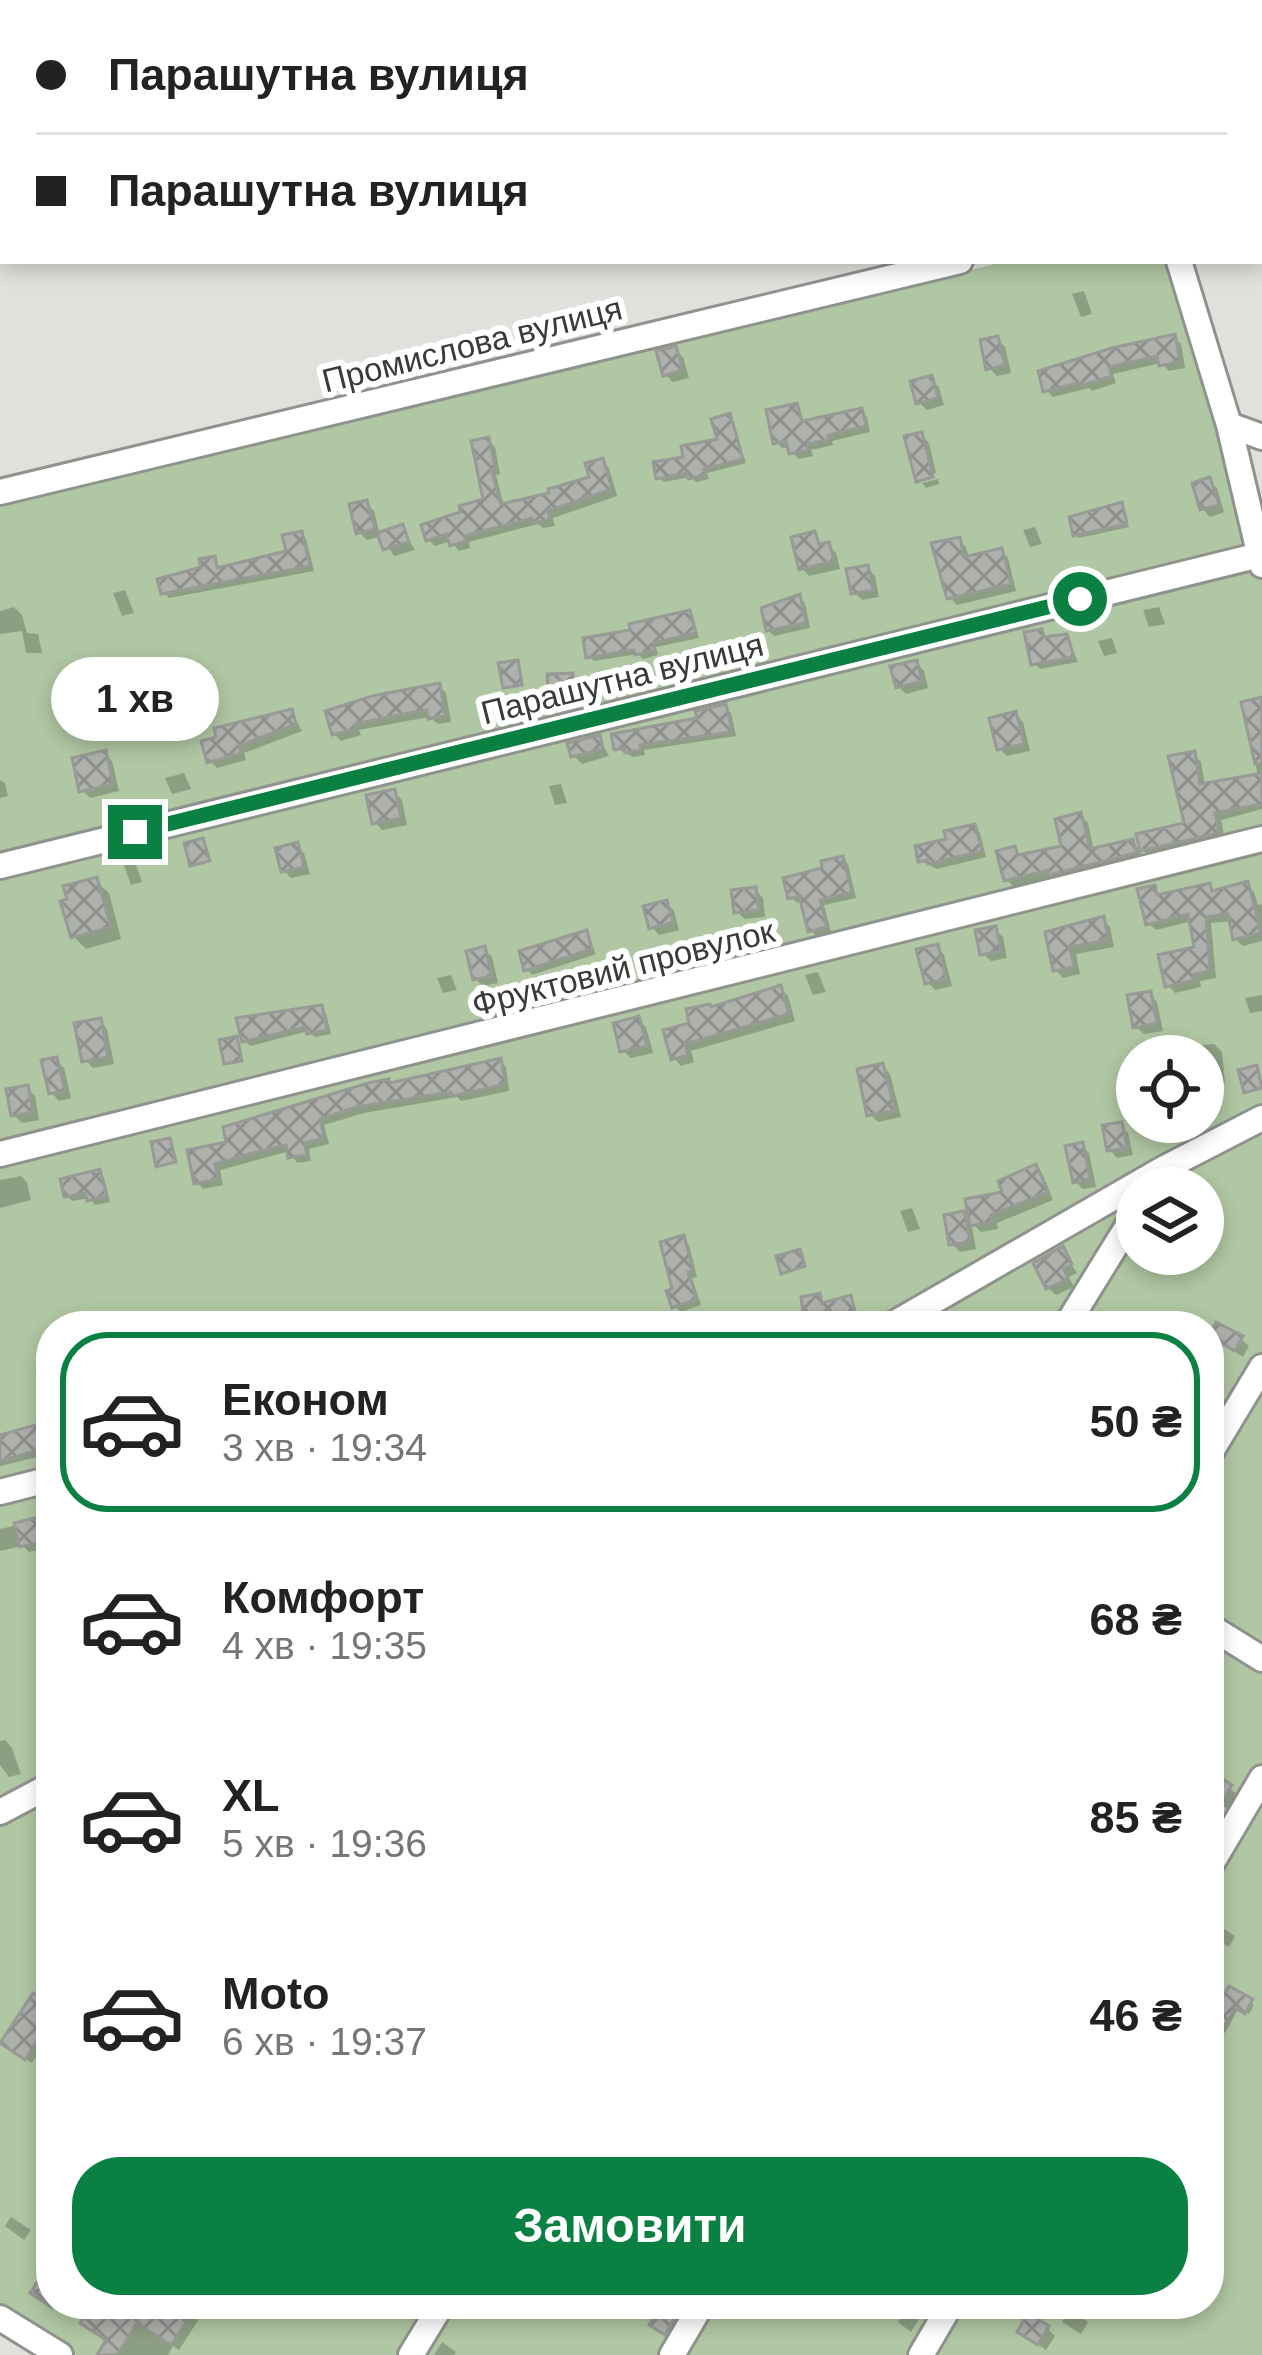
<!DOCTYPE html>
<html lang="uk">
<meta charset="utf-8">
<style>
body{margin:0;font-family:Arial,sans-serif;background:#f6f6f6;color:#222;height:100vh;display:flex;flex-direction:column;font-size:45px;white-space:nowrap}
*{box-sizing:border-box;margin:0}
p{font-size:39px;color:#767676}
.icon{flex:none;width:66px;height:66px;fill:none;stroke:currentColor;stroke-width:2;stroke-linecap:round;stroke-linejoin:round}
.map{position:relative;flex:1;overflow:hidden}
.side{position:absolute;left:36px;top:1311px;width:1188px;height:1008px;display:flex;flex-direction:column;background:#fff;border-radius:48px;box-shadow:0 6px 18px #0003}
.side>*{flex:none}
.top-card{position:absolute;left:0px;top:0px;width:1263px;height:264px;box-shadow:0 6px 18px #0003;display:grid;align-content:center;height:264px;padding:0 36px;background:#fff}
.controls{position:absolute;left:1116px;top:1035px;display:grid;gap:24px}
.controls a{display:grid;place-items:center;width:108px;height:108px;border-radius:50%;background:#fff;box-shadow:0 6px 18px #0003;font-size:60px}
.end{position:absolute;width:54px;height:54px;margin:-27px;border:15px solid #0b8043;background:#fff;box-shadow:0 0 0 6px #fff}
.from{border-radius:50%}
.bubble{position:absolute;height:84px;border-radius:42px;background:#fff;box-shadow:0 6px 18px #0003;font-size:39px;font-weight:700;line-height:84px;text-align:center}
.top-card b{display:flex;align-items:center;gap:42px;height:114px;font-size:45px}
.top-card b+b{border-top:3px solid #e0e0e0}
.top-card i{width:30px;height:30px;background:#222}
ul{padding:21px 0 0;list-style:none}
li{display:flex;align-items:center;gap:36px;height:180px;margin:0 24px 18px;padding:0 12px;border:6px solid transparent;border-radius:48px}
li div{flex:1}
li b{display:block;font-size:45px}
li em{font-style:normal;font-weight:700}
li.on{border-color:#0b8043}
li>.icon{width:108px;height:108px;stroke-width:1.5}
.primary-button{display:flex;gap:24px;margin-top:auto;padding:24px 36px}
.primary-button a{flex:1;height:138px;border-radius:48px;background:#0b8043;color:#fff;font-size:48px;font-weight:700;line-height:138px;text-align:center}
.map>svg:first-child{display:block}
.garden{fill:#b0c7a3;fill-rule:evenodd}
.shadow{fill:#0003}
.building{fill:url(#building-cross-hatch);stroke:#989a96;stroke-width:3}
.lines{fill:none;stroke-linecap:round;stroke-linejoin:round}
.minor-casing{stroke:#90928e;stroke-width:30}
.minor{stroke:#fff;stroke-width:24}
.route{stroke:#0b8043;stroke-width:15}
.labels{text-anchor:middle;stroke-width:12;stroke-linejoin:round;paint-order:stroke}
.street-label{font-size:33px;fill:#3a3b39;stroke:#fff}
</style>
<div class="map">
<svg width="1262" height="2355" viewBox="0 0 1262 2355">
<defs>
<pattern id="building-cross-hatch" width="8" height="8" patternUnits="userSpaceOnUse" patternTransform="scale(3)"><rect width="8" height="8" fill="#aeb0ac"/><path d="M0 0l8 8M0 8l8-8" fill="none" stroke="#8f908d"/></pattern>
</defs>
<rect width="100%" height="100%" fill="#dee1dc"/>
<path class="garden" d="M 1007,261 L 1180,261 L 1262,565 L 1262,2355 L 77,2355 L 0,2308 L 0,507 ZM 1137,1056 L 1203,1056 L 1203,1122 L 1137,1122 ZM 1137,1188 L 1203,1188 L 1203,1254 L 1137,1254 ZM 51,1326 L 1209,1326 L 1209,2304 L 51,2304 Z"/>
<path class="shadow" d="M 1084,291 L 1092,314 L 1081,317 L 1072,294 Z
M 1174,338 L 1181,344 L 1185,368 L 1169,371 L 1161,363 L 1113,374 L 1116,383 L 1092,391 L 1090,388 L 1053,397 L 1046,390 Z
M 997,339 L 1005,347 L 1011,373 L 997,376 L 989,368 Z
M 675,350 L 683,357 L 689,378 L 673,382 L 666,375 Z
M 931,379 L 939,387 L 944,405 L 927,410 L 919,402 Z
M 796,406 L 805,424 L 861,411 L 867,417 L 870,432 L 832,441 L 833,445 L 811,450 L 813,456 L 798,459 L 790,447 L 782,448 L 776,442 Z
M 729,417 L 746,463 L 707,473 L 709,479 L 696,482 L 691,477 L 664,482 L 659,478 L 721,441 Z
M 921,435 L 929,443 L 936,473 L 920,478 L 920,481 L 919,480 Z
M 488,440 L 495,447 L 500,474 L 496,475 L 504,506 L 553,495 L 593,479 L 602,461 L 609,468 L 617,496 L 553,518 L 555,526 L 543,528 L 538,524 L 469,542 L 470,548 L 459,551 L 451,541 L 435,546 L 428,539 L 487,501 Z
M 938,479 L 939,484 L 926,488 L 922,483 Z
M 1209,480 L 1217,488 L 1224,512 L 1210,517 L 1203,509 Z
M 366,503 L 374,511 L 380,535 L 402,528 L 415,550 L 394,556 L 382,536 L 367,540 L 359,532 Z
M 1121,506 L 1129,527 L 1079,538 L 1076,535 Z
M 1035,527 L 1042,544 L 1030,547 L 1023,530 Z
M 301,534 L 306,539 L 314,571 L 169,598 L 164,593 L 214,559 L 220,570 L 290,553 Z
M 814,534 L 823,546 L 828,545 L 836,553 L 840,569 L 809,576 L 802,568 Z
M 959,540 L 966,547 L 969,559 L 1002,551 L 1008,558 L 1016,591 L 957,605 L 950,598 Z
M 867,568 L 875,576 L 879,597 L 862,600 L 854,592 Z
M 125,590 L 134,613 L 122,616 L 113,593 Z
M 799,598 L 805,603 L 810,628 L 774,636 L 768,630 Z
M 14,607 L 22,615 L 27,633 L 38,634 L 42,653 L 26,653 L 22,631 L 0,634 L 0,611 Z
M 1159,607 L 1165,624 L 1149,627 L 1143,610 Z
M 689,613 L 699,638 L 656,647 L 658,655 L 643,659 L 638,654 L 594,661 L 589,656 L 634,633 Z
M 1041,632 L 1048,639 L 1066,637 L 1078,662 L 1040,669 L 1034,663 Z
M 1112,638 L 1117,653 L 1104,656 L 1098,641 Z
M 916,663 L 924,671 L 928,688 L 906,694 L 898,686 Z
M 572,676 L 580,683 L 581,706 L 559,707 L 551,699 Z
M 439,686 L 446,693 L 451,722 L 438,724 L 430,717 L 412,720 L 359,730 L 361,735 L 341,741 L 334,734 L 329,713 Z
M 1262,700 L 1262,809 L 1221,820 L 1225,840 L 1150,857 L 1143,850 L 1188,825 L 1194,754 L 1201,762 L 1205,786 L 1258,777 L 1244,704 Z
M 725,708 L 731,713 L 736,736 L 644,750 L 645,755 L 633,757 L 616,748 L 700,720 Z
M 291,712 L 302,731 L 244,753 L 246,760 L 217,768 L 210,761 Z
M 1015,714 L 1023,722 L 1030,751 L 1007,756 L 1000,749 Z
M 599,738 L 609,756 L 582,764 L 574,756 Z
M 105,754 L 112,761 L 119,791 L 90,798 L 82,790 Z
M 184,773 L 191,789 L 172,794 L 165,778 Z
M 0,780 L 5,783 L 8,796 L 0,798 Z
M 561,784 L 567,803 L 555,805 L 549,786 Z
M 394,792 L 402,800 L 407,825 L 382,830 L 375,822 Z
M 1080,816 L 1088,823 L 1094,851 L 1132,842 L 1140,850 L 1142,861 L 1059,881 L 1055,877 L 1014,887 L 1006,879 L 1014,850 L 1022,857 L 1065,848 Z
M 974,827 L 980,833 L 986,857 L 937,869 L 921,861 Z
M 297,846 L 304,853 L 310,874 L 291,878 L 284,871 Z
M 134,859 L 142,882 L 131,885 L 123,862 Z
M 842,859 L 848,864 L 856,898 L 824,905 L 831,932 L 816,936 L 811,930 L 804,901 L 797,903 L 791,897 Z
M 96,881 L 109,893 L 121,939 L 86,949 L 73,936 L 70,901 Z
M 1247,885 L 1254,892 L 1258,905 L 1262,904 L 1262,941 L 1243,946 L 1235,939 L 1233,921 L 1211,923 L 1216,978 L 1200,981 L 1201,987 L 1175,993 L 1168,985 L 1198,950 L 1192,921 L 1156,930 L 1148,923 L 1154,888 L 1163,897 L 1209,886 L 1216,893 Z
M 755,890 L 763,898 L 765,917 L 745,919 L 737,912 Z
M 666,903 L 674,911 L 679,930 L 659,935 L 652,927 Z
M 1103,919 L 1110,927 L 1114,947 L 1076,954 L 1080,974 L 1063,978 L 1056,970 L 1048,934 Z
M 995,929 L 1003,937 L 1007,958 L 991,961 L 983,954 Z
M 586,933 L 596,954 L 532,975 L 527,969 Z
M 937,947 L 944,955 L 952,986 L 935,990 L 928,982 Z
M 484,949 L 492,957 L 498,983 L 483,986 L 475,979 Z
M 818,972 L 826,992 L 813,995 L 805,975 Z
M 451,975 L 457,990 L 443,993 L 437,978 Z
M 780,988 L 788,996 L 795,1021 L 691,1051 L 694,1062 L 681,1066 L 674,1058 L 692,1026 L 712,1010 Z
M 1150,994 L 1157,1002 L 1163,1031 L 1144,1034 L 1136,1027 Z
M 1262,995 L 1262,1011 L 1250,1013 L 1245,998 Z
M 321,1008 L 326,1013 L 331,1034 L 315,1037 L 309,1031 L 250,1046 L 245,1041 Z
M 638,1020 L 646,1027 L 653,1053 L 631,1058 L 623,1051 Z
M 100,1021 L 107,1029 L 114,1064 L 93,1068 L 85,1060 Z
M 1214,1044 L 1222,1052 L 1225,1083 L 1203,1085 L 1203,1056 L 1190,1056 L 1189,1046 Z
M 56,1060 L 64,1068 L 71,1098 L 59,1101 L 52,1093 Z
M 500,1061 L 506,1067 L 509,1091 L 461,1101 L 457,1097 L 364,1113 L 324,1125 L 329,1144 L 309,1149 L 311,1161 L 297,1163 L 290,1151 L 220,1170 L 223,1185 L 203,1189 L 197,1182 L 230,1145 L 392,1086 Z
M 883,1066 L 890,1074 L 901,1117 L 878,1122 L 870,1114 Z
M 27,1088 L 35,1096 L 39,1120 L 22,1123 L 14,1115 Z
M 1151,1122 L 1176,1122 L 1176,1124 L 1157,1127 Z
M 1121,1125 L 1128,1133 L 1133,1155 L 1117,1158 L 1110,1150 Z
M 1082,1146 L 1089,1153 L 1096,1187 L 1083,1189 L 1076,1182 Z
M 1035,1168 L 1043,1175 L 1053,1200 L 997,1223 L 998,1229 L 981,1232 L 973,1224 Z
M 99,1172 L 104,1178 L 110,1202 L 95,1205 L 90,1198 L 72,1201 L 66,1195 Z
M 21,1176 L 27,1182 L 31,1200 L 0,1208 L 0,1180 Z
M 912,1208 L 920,1229 L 908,1232 L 900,1211 Z
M 963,1214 L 971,1222 L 976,1249 L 960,1252 L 952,1244 Z
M 683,1239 L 689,1245 L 697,1277 L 692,1278 L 701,1305 L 681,1312 L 675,1306 Z
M 1062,1250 L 1077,1273 L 1069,1277 L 1074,1287 L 1056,1295 L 1048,1288 Z
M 819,1296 L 823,1305 L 850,1299 L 856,1313 L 809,1324 L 807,1321 Z
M 740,1315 L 745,1326 L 711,1326 L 710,1321 Z
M 1212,1336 L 1241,1339 L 1249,1346 L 1243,1357 Z
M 1209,1388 L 1228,1402 L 1223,1412 L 1209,1404 Z
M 38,1427 L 43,1431 L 51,1429 L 51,1454 L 0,1466 L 0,1438 Z
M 31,1522 L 37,1527 L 42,1549 L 29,1552 L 23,1546 L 0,1551 L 0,1529 Z
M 5,1740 L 12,1748 L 21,1774 L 9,1777 L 0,1765 L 0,1741 Z
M 1209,1773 L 1238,1795 L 1228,1809 L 1209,1797 Z
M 51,1809 L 51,1826 L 41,1817 Z
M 1209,1919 L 1235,1936 L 1229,1947 L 1209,1936 Z
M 1230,1990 L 1254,2005 L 1249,2014 L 1238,2009 L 1225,2033 L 1211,2024 Z
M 51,2006 L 51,2033 L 32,2063 L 3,2044 Z
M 11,2217 L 31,2230 L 24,2240 L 5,2226 Z
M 68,2304 L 202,2304 L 206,2308 L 179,2350 L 173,2346 L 168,2355 L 100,2355 L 109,2341 L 87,2317 Z
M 665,2304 L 692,2304 L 672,2339 L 659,2331 Z
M 909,2304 L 922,2314 L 911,2332 L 898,2322 Z
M 1069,2309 L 1088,2322 L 1081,2334 L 1062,2322 Z
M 1047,2328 L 1055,2336 L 1046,2350 L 1021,2332 Z
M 442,2342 L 456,2352 L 454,2355 L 434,2355 Z"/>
<path class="building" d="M 1175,334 L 1180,362 L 1159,366 L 1157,356 L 1109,367 L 1112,376 L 1083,385 L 1082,382 L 1043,392 L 1038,371 L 1112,348 Z
M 998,336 L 1005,365 L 986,370 L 980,340 Z
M 676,346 L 683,370 L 663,376 L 656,351 Z
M 932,375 L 938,398 L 916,404 L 910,381 Z
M 797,403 L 802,421 L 862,408 L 866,426 L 828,435 L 828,440 L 807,444 L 808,450 L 789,454 L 786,441 L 773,444 L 766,410 Z
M 730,413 L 743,459 L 704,469 L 706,475 L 688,479 L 687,473 L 656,479 L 653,462 L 683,457 L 681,446 L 717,439 L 711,419 Z
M 922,432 L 933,477 L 916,482 L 904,436 Z
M 489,437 L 495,468 L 491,469 L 501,504 L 549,493 L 548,489 L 589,477 L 585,463 L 603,458 L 612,489 L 548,511 L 550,519 L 534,523 L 532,518 L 464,536 L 466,541 L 450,546 L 446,534 L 426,541 L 421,525 L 460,512 L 459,506 L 483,499 L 471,441 Z
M 1210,477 L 1219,505 L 1200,510 L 1192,483 Z
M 367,500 L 375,529 L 356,534 L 349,504 Z
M 1122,502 L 1127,524 L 1073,536 L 1069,517 Z
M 403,524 L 409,542 L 383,550 L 377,533 Z
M 302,531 L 310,566 L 161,594 L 157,579 L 201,567 L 199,559 L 215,556 L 217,568 L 286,551 L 282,535 Z
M 815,531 L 819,544 L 829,542 L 834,561 L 799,570 L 791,537 Z
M 960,537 L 964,557 L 1002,548 L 1011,584 L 947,599 L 931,543 Z
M 868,565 L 873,590 L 851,594 L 846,569 Z
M 800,594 L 806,623 L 766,631 L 761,608 Z
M 690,610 L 696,633 L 653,643 L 655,651 L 635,655 L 634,650 L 586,658 L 583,638 L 630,630 L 629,624 Z
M 1042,629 L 1044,637 L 1067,634 L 1074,657 L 1031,665 L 1024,632 Z
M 518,660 L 522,685 L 503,688 L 498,663 Z
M 917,660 L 922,681 L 896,688 L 890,666 Z
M 573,673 L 575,699 L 549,701 L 547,674 Z
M 440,683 L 445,716 L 428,719 L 427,710 L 404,714 L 355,724 L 356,729 L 332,735 L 325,711 L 372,696 Z
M 1262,697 L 1262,763 L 1255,764 L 1241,702 Z
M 726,704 L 732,732 L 640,745 L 641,750 L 625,753 L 624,748 L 614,750 L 611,734 L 697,718 L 695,711 Z
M 292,709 L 296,724 L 239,746 L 241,753 L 207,763 L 201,741 L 216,737 L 214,728 Z
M 1016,711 L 1024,744 L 997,750 L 989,718 Z
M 600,735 L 603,749 L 571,757 L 567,743 Z
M 106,750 L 113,784 L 79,792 L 72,758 Z
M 1195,751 L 1200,784 L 1262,773 L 1262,804 L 1215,813 L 1219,833 L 1140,851 L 1136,834 L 1184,823 L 1168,756 Z
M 395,789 L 401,818 L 372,824 L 366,795 Z
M 1081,812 L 1090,849 L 1133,839 L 1136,853 L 1049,875 L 1048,870 L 1004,881 L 996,851 L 1015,846 L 1018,855 L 1061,846 L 1055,819 Z
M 975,824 L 982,851 L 928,864 L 927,860 L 918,862 L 915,846 L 946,839 L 944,831 Z
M 203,838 L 210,861 L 190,866 L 184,843 Z
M 298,842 L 304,867 L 281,872 L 275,848 Z
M 843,856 L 852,892 L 820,900 L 827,927 L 808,932 L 799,896 L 788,899 L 783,878 L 822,868 L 821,861 Z
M 97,877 L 111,927 L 71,938 L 60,901 L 67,899 L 63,886 Z
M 1248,881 L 1261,933 L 1233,940 L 1228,914 L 1206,917 L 1210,971 L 1194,974 L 1195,980 L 1165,987 L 1158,955 L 1194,947 L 1188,914 L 1146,925 L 1137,889 L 1155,885 L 1157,895 L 1210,883 L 1212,891 Z
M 756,887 L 759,910 L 734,913 L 731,890 Z
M 667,900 L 673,922 L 649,929 L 643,906 Z
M 1104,916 L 1108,940 L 1070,947 L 1074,967 L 1053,971 L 1045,932 Z
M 996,926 L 1001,951 L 980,955 L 975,930 Z
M 587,930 L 592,949 L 524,971 L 519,951 Z
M 938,944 L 946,979 L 925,984 L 916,949 Z
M 485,946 L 492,976 L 473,980 L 466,951 Z
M 781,985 L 789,1014 L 685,1044 L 688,1055 L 671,1060 L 663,1030 L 689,1023 L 686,1009 L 710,1004 L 711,1007 Z
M 1151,991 L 1157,1023 L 1133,1028 L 1127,995 Z
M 322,1005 L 327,1030 L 307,1034 L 305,1027 L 242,1042 L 236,1018 Z
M 639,1016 L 647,1046 L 620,1052 L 613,1023 Z
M 101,1018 L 108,1057 L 82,1062 L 74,1023 Z
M 237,1036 L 242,1061 L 224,1064 L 219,1040 Z
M 57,1057 L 65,1091 L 49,1094 L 41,1060 Z
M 501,1058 L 505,1082 L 502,1085 L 452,1096 L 451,1092 L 356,1107 L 320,1119 L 324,1138 L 304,1143 L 307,1155 L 288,1158 L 286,1145 L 253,1153 L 215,1164 L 218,1179 L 194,1184 L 187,1150 L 226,1142 L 223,1127 L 368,1083 L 389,1079 L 390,1083 Z
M 883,1063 L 895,1110 L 867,1116 L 857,1069 Z
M 1257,1065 L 1262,1088 L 1244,1093 L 1238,1070 Z
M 28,1085 L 33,1112 L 11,1116 L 6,1089 Z
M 1122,1122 L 1127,1148 L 1107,1151 L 1102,1125 Z
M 170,1138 L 176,1162 L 156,1167 L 151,1142 Z
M 1083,1142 L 1090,1179 L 1073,1183 L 1065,1146 Z
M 1036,1164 L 1048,1192 L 991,1215 L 992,1222 L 970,1226 L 965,1199 L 1002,1192 L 998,1181 Z
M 100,1169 L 107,1197 L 87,1201 L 85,1193 L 64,1197 L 60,1179 Z
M 964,1211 L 970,1242 L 949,1245 L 944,1215 Z
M 684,1235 L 693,1271 L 688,1272 L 697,1299 L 672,1308 L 666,1291 L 672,1289 L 660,1242 Z
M 1063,1246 L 1072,1264 L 1064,1269 L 1068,1279 L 1046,1289 L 1033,1263 Z
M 800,1249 L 805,1266 L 781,1274 L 776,1256 Z
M 820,1293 L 822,1303 L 851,1295 L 855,1311 L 804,1322 L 801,1297 Z
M 1216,1322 L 1243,1336 L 1235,1351 L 1209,1337 Z
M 39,1424 L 46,1448 L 0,1461 L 0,1435 Z
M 51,1514 L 51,1540 L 20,1547 L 14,1523 Z
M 1209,1770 L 1232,1785 L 1220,1804 L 1209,1797 Z
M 1229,1986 L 1253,1999 L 1245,2014 L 1235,2008 L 1220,2034 L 1209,2027 L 1209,2021 Z
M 33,1993 L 51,2003 L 51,2019 L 25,2060 L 0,2043 Z
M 51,2261 L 51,2307 L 30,2293 Z
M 67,2304 L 198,2304 L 171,2345 L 137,2323 L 117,2355 L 97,2355 L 106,2340 L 80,2323 L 85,2316 Z
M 661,2304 L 683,2304 L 665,2335 L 649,2325 Z
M 1028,2313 L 1049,2326 L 1038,2345 L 1017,2332 Z"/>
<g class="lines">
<defs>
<path id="minor" d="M 1260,137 L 1262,136
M 1179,261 L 1229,425 L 1262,565
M 1229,425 L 1262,437
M 0,492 L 960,261
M 0,866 L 1260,555
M 0,1154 L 1262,839
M 890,1326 L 1163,1169 L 1262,1118
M 1066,1326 L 1137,1211
M 1209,1455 L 1262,1367
M 0,1492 L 51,1479
M 1209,1626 L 1262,1659
M 0,1812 L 51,1785
M 1209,1868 L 1262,1778
M 0,2318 L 60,2355
M 411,2355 L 442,2304
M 672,2355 L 702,2304
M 921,2355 L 951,2304"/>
</defs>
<use href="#minor" class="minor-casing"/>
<use href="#minor" class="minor"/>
</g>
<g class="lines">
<path class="route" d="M 135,832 L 1080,599"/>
</g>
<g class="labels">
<g class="street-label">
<text transform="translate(472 344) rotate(-14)" y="12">Промислова вулиця</text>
<text transform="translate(622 678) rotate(-14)" y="12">Парашутна вулиця</text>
<text transform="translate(623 967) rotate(-14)" y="12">Фруктовий провулок</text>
</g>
</g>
</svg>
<div class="controls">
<a><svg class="icon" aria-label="locate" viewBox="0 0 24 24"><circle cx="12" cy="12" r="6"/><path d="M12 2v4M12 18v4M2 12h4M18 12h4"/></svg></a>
<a><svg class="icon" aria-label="layers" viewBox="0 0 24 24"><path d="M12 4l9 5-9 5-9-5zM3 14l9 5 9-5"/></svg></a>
</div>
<i class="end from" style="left:1080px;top:599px"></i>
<i class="end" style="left:135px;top:832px"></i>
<div class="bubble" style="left:51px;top:657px;width:168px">1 хв</div>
<div class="top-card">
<b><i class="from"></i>Парашутна вулиця</b>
<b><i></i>Парашутна вулиця</b>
</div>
<section class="side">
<ul>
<li class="on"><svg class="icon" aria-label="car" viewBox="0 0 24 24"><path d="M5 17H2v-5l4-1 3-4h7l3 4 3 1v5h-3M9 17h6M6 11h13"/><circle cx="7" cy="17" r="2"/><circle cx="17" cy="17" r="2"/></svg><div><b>Економ</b><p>3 хв · 19:34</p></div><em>50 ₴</em></li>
<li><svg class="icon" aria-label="car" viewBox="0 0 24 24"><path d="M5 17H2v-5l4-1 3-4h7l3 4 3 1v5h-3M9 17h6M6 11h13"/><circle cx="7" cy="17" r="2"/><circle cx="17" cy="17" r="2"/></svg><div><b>Комфорт</b><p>4 хв · 19:35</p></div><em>68 ₴</em></li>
<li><svg class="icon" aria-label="car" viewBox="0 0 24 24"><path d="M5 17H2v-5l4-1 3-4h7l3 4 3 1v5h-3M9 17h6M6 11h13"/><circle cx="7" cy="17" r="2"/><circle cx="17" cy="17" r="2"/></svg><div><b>XL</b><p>5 хв · 19:36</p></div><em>85 ₴</em></li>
<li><svg class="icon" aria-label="car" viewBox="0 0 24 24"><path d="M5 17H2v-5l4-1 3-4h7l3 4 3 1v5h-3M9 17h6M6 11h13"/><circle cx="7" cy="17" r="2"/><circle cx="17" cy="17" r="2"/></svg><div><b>Moto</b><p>6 хв · 19:37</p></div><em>46 ₴</em></li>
</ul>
<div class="primary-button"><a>Замовити</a></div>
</section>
</div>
